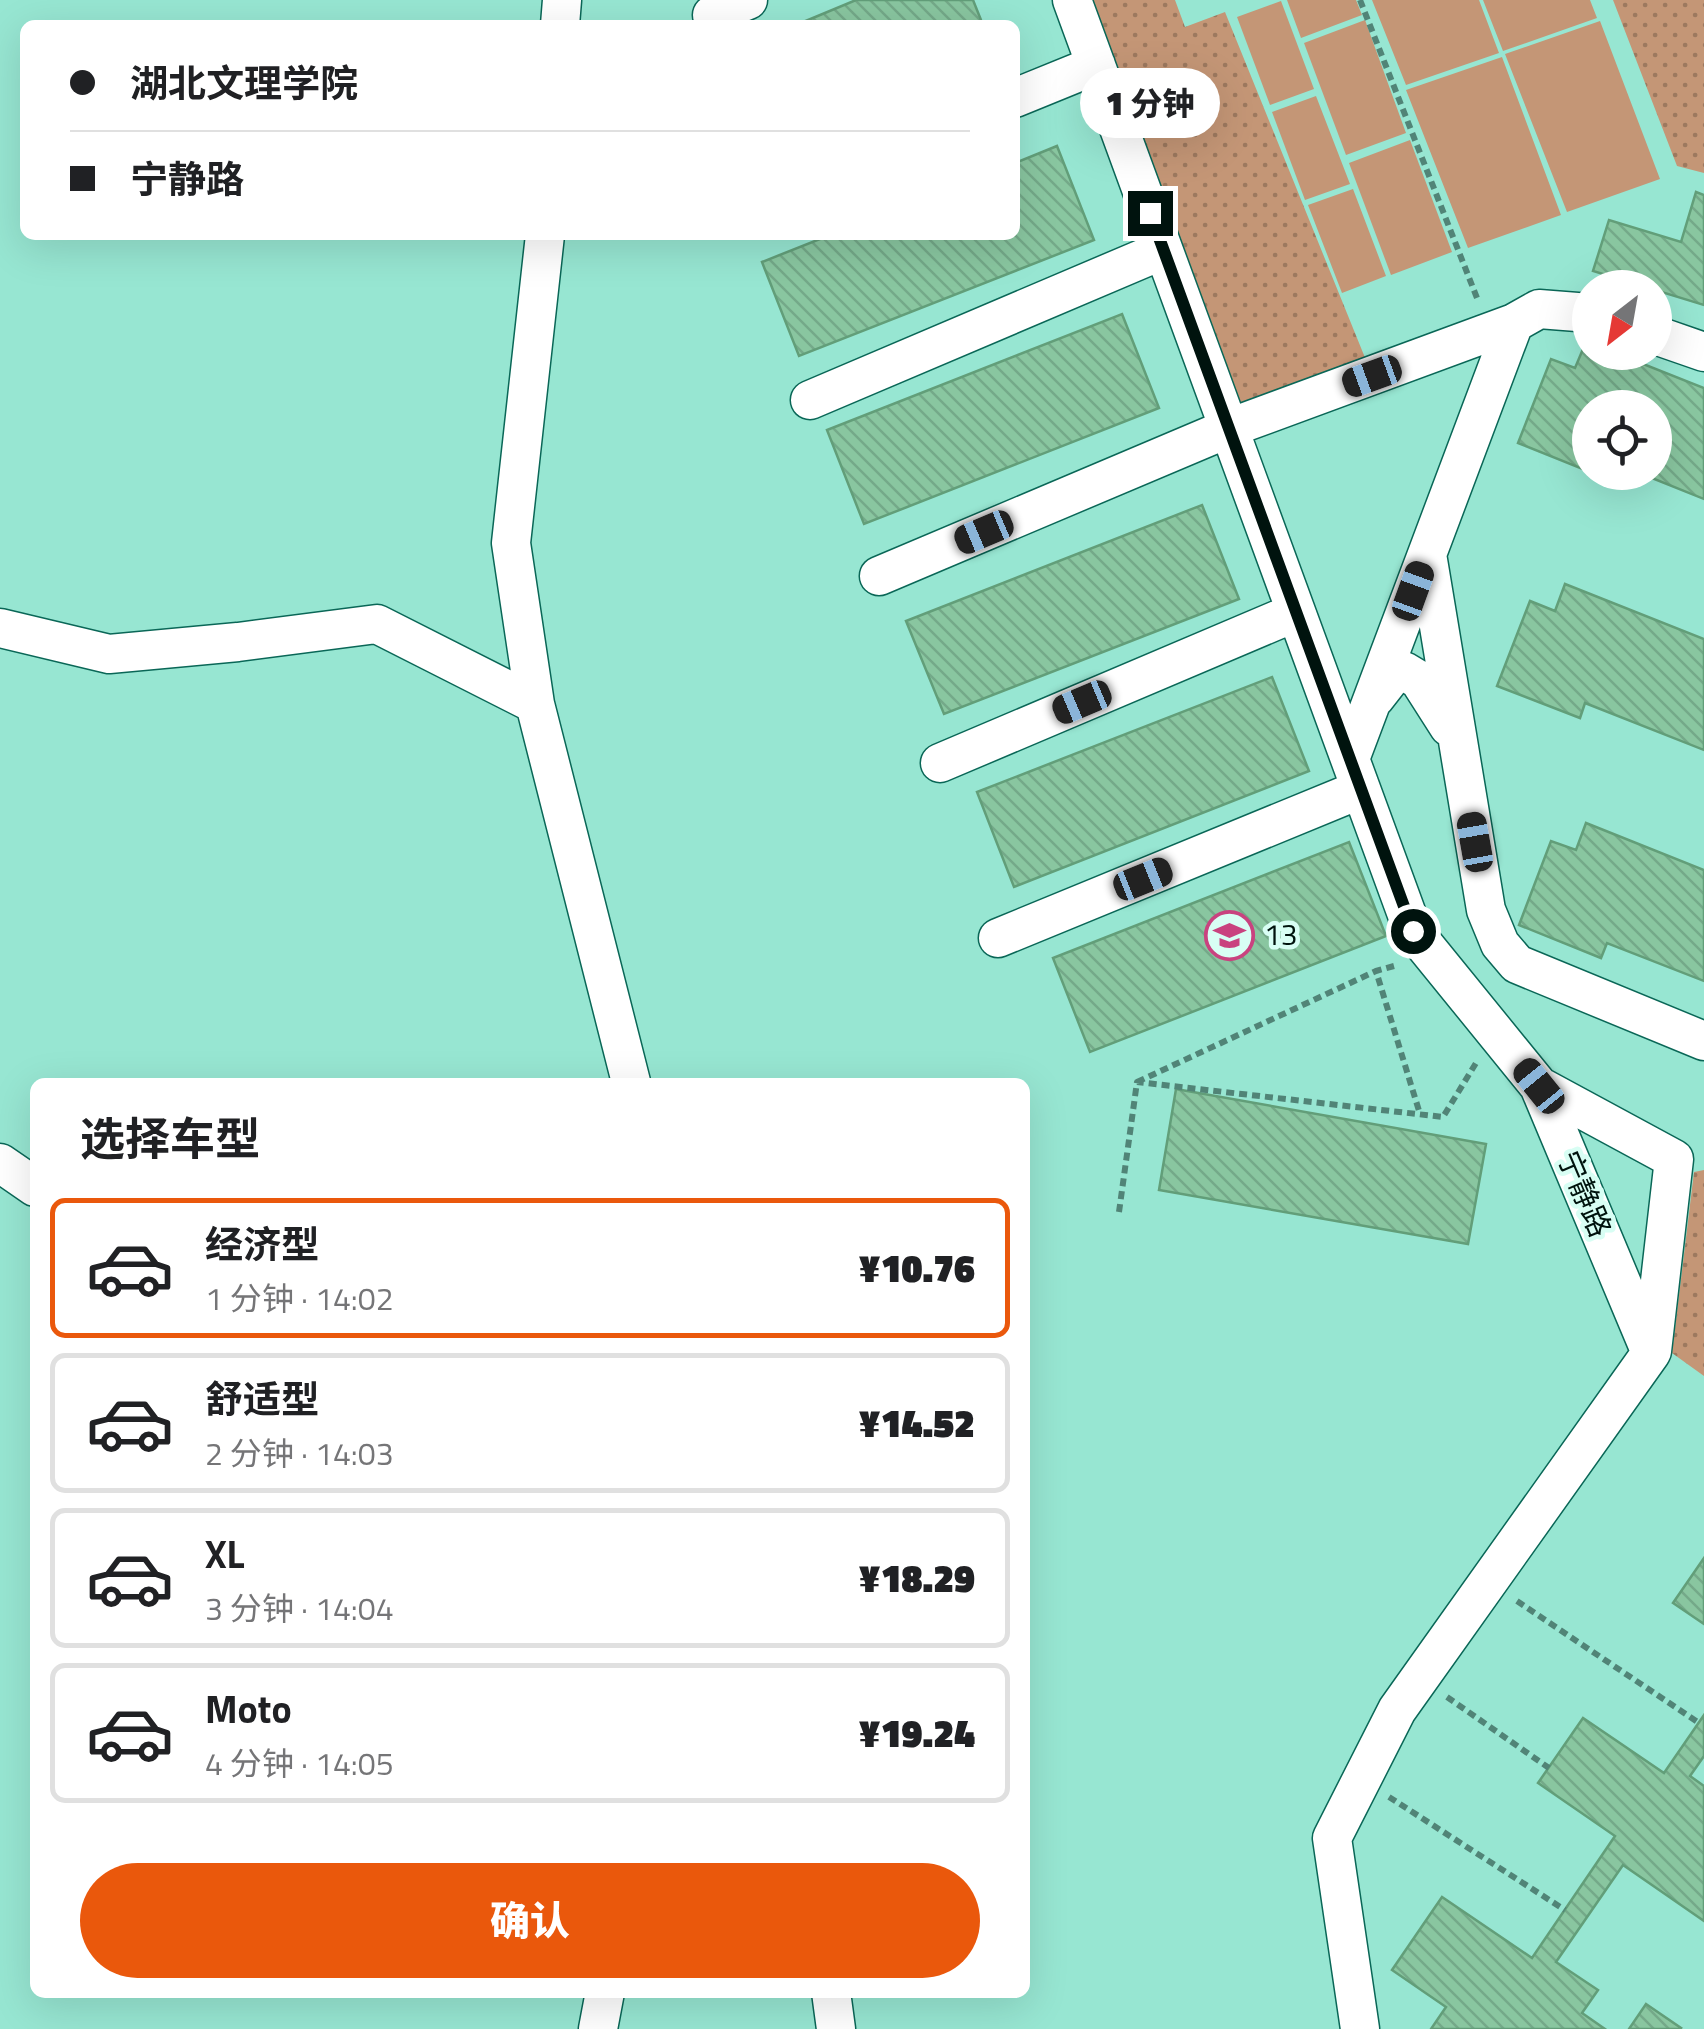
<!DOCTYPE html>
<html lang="zh">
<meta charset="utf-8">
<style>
body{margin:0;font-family:"Titillium Web","Noto Sans SC",sans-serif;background:#f2f2f2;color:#202124;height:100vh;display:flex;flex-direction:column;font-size:38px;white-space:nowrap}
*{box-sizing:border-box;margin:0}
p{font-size:32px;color:#757577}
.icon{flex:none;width:55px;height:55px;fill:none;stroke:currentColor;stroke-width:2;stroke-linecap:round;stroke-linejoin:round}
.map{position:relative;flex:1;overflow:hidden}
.panel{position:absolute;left:30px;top:1078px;width:1000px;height:920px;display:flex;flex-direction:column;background:#fff;border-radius:15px;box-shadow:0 10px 40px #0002}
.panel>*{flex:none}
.top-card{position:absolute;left:20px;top:20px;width:1000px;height:220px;border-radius:15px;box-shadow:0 10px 40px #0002;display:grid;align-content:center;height:220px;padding:0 50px;background:#fff}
.needle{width:65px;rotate:211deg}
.fabs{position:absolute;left:1572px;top:270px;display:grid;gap:20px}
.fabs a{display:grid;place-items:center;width:100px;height:100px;border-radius:50%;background:#fff;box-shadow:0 10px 40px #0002;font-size:50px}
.end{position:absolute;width:45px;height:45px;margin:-22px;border:12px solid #00130e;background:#fff;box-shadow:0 0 0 5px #fff}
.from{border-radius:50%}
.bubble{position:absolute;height:70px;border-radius:35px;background:#fff;box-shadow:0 10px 40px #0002;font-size:32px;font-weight:800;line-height:70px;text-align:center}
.car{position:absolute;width:30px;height:60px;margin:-30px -15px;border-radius:12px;box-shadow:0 0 8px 2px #0007;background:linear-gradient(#222 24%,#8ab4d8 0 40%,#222 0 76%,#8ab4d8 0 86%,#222 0)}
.top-card b{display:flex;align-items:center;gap:35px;height:95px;font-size:38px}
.top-card b+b{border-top:2px solid #e0e0e0}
.top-card i{width:25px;height:25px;background:#202124}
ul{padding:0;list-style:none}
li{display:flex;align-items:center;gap:30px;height:140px;margin:0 20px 15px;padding:0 30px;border:5px solid #e0e0e0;border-radius:15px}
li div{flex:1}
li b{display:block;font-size:38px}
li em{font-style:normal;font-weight:800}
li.selected{border-color:#ea580c}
li>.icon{width:90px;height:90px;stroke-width:1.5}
h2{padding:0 50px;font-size:45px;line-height:120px}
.button{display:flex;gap:20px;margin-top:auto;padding:20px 50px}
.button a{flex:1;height:115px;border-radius:60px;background:#ea580c;color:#fff;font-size:40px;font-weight:800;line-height:115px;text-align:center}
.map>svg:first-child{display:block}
.grass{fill:url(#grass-dots)}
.pitch{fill:#c49676}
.building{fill:url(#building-back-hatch);stroke:#629e79;stroke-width:2.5}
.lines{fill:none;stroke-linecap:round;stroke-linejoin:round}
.minor-casing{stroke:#0a6757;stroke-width:41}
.path{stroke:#518477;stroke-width:6;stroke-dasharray:8 5;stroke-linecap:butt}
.minor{stroke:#fff;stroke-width:38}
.route{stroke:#00130e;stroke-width:12}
.labels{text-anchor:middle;stroke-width:9;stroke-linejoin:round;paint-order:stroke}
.poi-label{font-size:30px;fill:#00130e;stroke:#d8fef4;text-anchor:start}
.street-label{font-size:30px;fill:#00130e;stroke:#d8fef4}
</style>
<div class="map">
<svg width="1704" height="2029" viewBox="0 0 1704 2029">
<defs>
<pattern id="grass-dots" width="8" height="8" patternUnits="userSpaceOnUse" patternTransform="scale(2.5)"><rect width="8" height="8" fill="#c49676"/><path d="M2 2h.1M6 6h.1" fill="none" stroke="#9d795f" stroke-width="1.8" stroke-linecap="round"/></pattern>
<pattern id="building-back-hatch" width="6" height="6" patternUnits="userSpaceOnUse" patternTransform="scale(2.5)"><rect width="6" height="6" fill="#89c6a0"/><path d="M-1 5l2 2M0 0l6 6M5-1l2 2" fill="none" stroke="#74a989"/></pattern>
</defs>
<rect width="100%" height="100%" fill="#97e6d2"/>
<path class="grass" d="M 1072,0 L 1175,0 L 1185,27 L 1225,12 L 1372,375 L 1229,428 Z
M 1613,0 L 1704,0 L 1704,173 L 1677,166 Z
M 1704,1170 L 1704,1376 L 1672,1353 L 1694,1172 Z"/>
<path class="pitch" d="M 1287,0 L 1356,0 L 1362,15 L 1301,38 Z
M 1372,0 L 1479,0 L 1499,53 L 1406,85 Z
M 1483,0 L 1590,0 L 1597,18 L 1503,51 Z
M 1281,1 L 1314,89 L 1270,105 L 1237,17 Z
M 1365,20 L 1406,133 L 1346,155 L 1304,43 Z
M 1600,21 L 1660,179 L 1567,212 L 1505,54 Z
M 1502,57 L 1561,215 L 1468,248 L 1406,90 Z
M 1316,96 L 1350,184 L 1305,200 L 1272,112 Z
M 1410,140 L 1452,252 L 1391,275 L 1349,163 Z
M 1353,189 L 1386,276 L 1342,293 L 1308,205 Z"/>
<path class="building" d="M 856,0 L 973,0 L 983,25 L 796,25 Z
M 1057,146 L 1094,240 L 799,356 L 762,262 L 830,235 L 1015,235 L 1015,163 Z
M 1696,192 L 1704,195 L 1704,305 L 1593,271 L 1609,220 L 1681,242 Z
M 1122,314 L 1159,408 L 864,524 L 827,430 Z
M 1586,342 L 1590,343 L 1590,352 L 1613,352 L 1704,388 L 1704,499 L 1637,472 L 1655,472 L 1655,408 L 1590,408 L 1590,472 L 1518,443 L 1551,359 L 1575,368 Z
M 1202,505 L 1239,599 L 944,714 L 906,621 Z
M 1565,584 L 1704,639 L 1704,750 L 1585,703 L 1580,718 L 1497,686 L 1530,601 L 1555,611 Z
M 1272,677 L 1309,771 L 1014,887 L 977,792 Z
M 1586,823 L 1704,870 L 1704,981 L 1607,943 L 1601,958 L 1519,925 L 1551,841 L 1576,850 Z
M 1349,842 L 1386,936 L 1090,1052 L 1053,958 Z
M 1176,1089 L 1486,1144 L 1468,1244 L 1159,1190 Z
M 1704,1558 L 1704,1624 L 1673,1603 Z
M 1704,1715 L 1704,1756 L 1690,1776 L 1704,1786 L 1704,1921 L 1623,1865 L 1556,1962 L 1598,1990 L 1582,2013 L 1605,2029 L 1431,2029 L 1446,2007 L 1392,1970 L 1442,1897 L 1532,1958 L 1615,1836 L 1538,1783 L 1583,1718 L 1664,1773 Z
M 1646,2004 L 1681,2028 L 1680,2029 L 1629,2029 Z"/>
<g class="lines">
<defs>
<path id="minor" d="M 1072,0 L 1413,931 L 1539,1086 L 1651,1353 L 1397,1710 L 1332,1838 L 1360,2029
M 712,15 L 748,0
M 560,25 L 562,0
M 1015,98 L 1096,65
M 545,235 L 511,543 L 535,704 L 631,1082
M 1655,335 L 1704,352
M 810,400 L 1163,250
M 1427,554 L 1486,910 L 1500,944 L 1517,964 L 1704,1041
M 879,576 L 1229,428 L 1514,323
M 0,628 L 109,654 L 238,642 L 377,624 L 535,704
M 1375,698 L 1393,675 L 1404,671 L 1419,680 L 1449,727
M 1350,759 L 1514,323 L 1539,309 L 1590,313
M 940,763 L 1296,612
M 998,938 L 1361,789
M 1539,1086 L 1674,1159 L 1652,1351
M 0,1163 L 35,1187
M 831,1992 L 836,2029
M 598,2029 L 605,1992"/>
</defs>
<use href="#minor" class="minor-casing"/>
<path class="path" d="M 1360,0 L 1477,298
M 1394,966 L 1376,971 L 1420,1114
M 1137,1082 L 1376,971
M 1119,1212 L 1137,1082 L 1443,1117 L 1476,1063
M 1517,1601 L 1699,1723
M 1447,1697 L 1549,1768
M 1389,1797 L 1565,1910"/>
<use href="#minor" class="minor"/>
</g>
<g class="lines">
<path class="route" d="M 1150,213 L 1413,931"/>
</g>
<defs>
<symbol id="school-ring" viewBox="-11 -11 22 22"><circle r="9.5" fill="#d8fef4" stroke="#c9427f" stroke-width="1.5"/><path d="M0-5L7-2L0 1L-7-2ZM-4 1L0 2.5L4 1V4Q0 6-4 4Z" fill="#c9427f"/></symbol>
</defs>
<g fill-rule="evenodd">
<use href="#school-ring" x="1202" y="908" width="55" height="55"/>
</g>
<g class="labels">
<g class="poi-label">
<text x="1264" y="945">13</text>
</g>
<g class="street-label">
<text transform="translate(1584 1194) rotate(67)" y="10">宁静路</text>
</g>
</g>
</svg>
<div class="fabs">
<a><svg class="needle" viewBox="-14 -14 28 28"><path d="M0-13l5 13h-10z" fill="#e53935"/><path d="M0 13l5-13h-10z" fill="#757577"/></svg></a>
<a><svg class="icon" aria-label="locate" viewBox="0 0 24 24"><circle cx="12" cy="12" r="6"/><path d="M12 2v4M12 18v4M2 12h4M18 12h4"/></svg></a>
</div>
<i class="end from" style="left:1413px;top:931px"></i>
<i class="end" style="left:1150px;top:213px"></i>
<div class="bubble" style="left:1080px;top:68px;width:140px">1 分钟</div>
<i class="car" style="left:1372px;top:376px;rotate:250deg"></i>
<i class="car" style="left:984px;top:532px;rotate:247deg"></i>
<i class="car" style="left:1413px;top:591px;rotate:20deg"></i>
<i class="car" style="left:1082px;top:702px;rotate:247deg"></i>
<i class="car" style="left:1475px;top:842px;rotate:350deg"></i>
<i class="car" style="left:1143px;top:879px;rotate:68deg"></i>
<i class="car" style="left:1539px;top:1086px;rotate:321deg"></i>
<div class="top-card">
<b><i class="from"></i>湖北文理学院</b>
<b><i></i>宁静路</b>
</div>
<section class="panel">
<h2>选择车型</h2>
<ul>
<li class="selected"><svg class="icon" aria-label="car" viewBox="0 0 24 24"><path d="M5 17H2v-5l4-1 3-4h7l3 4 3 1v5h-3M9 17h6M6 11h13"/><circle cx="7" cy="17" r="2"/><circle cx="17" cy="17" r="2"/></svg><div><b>经济型</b><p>1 分钟 · 14:02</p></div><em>¥10.76</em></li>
<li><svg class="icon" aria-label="car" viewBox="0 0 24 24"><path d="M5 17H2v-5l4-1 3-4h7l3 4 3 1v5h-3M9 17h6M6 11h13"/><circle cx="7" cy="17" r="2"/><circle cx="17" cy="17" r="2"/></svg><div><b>舒适型</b><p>2 分钟 · 14:03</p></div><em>¥14.52</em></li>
<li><svg class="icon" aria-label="car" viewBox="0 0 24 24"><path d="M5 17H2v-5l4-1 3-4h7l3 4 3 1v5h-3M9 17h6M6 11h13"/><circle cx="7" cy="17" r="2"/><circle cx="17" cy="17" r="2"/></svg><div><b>XL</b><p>3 分钟 · 14:04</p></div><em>¥18.29</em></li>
<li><svg class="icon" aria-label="car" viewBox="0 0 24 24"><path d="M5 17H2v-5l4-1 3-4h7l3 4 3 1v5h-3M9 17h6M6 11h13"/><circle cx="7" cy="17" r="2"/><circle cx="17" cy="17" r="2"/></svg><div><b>Moto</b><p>4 分钟 · 14:05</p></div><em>¥19.24</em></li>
</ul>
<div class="button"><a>确认</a></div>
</section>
</div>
